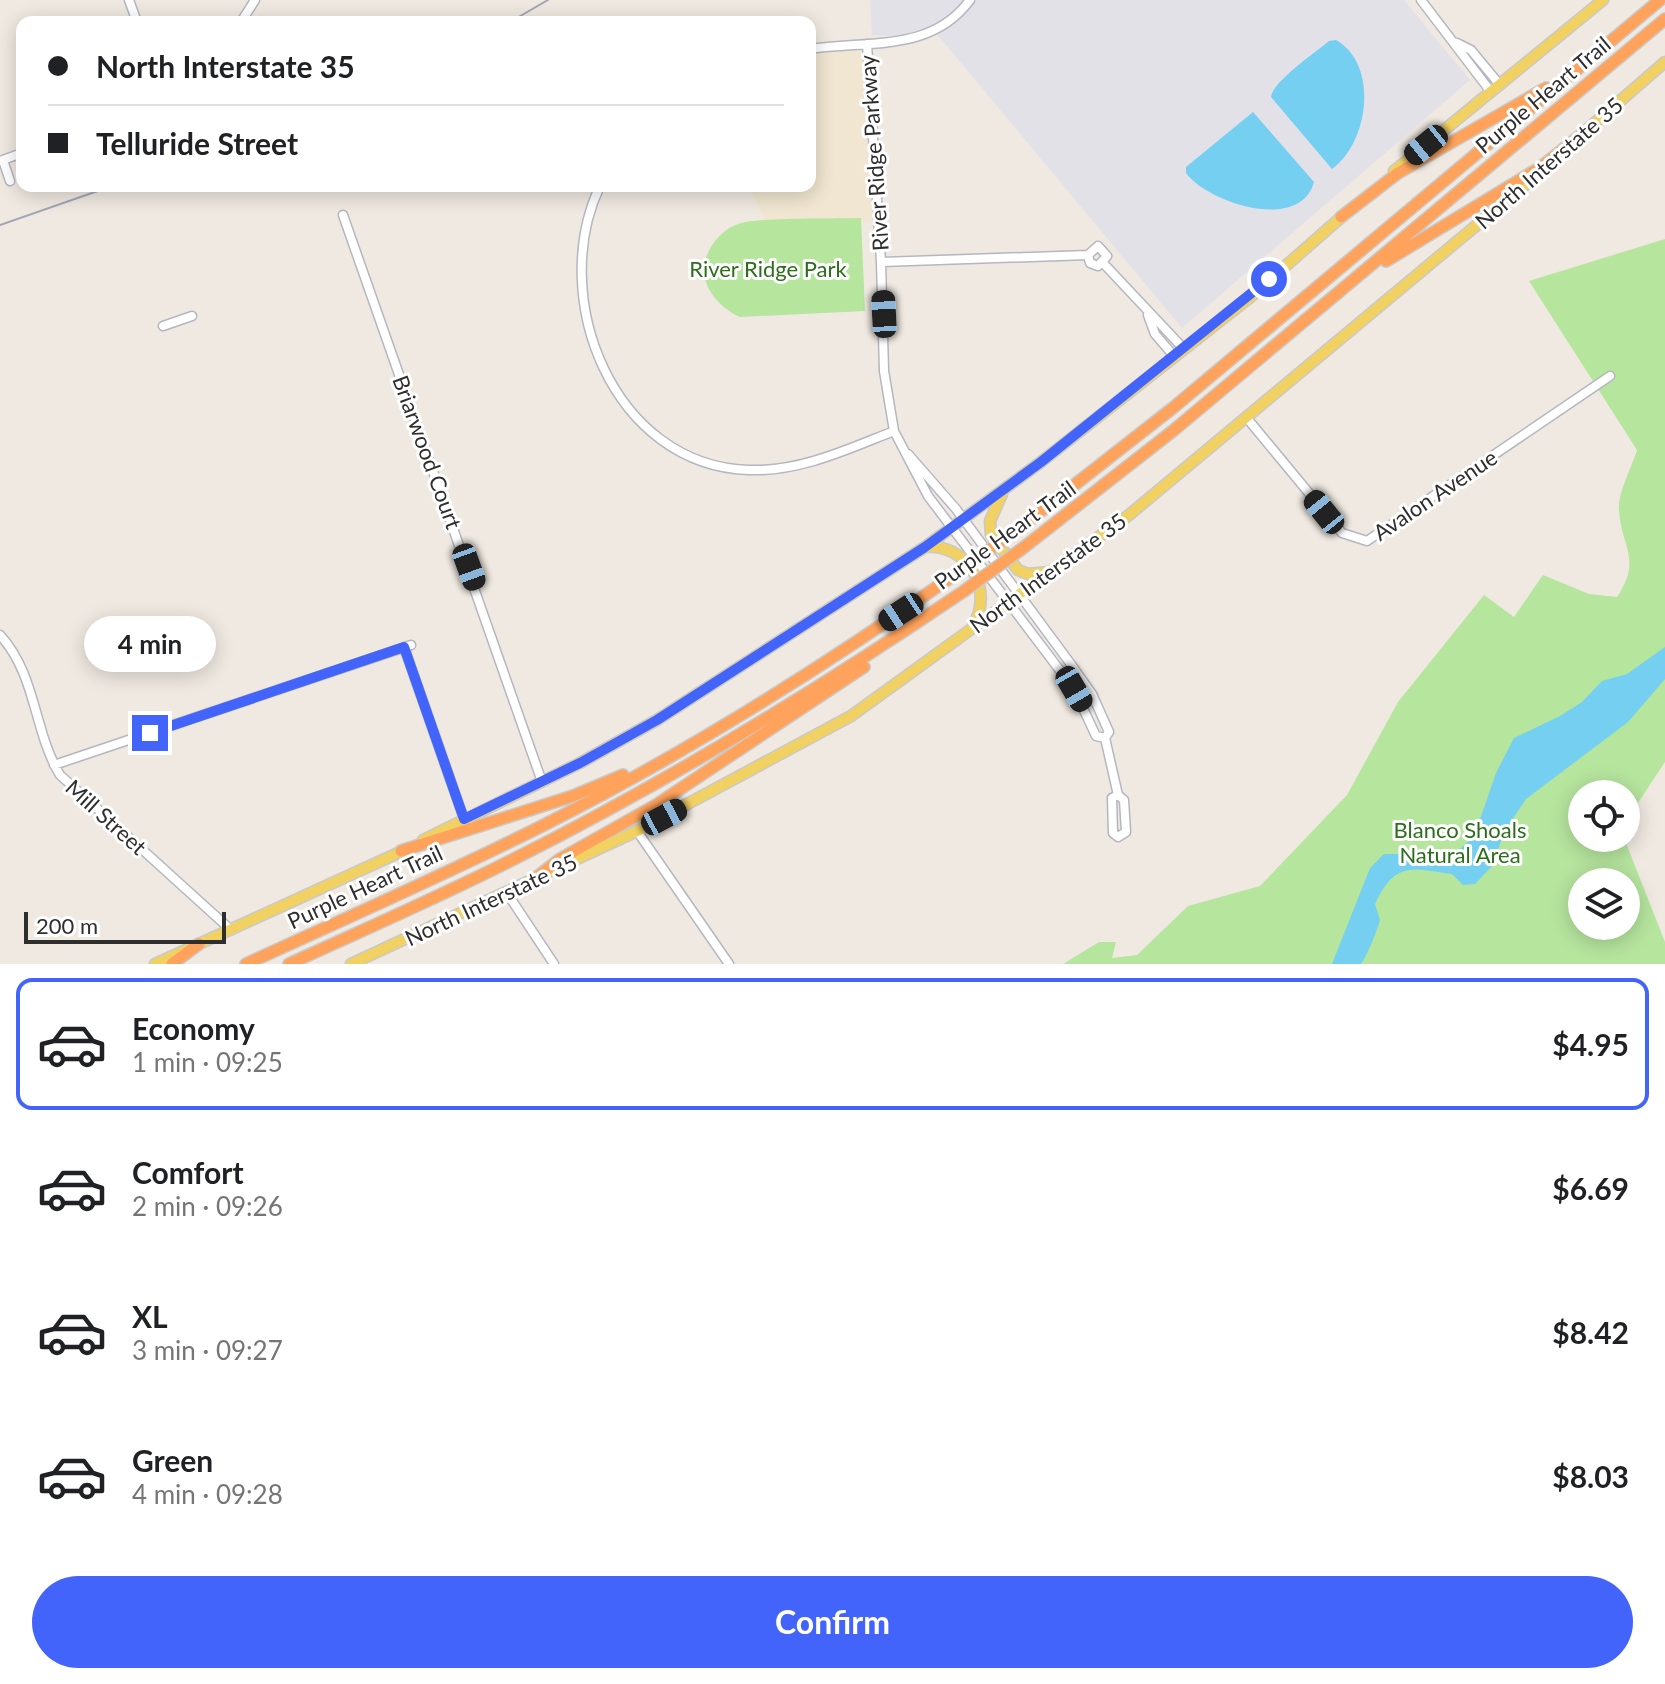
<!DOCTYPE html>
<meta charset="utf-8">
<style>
body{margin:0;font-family:Lato,sans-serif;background:#f6f6f6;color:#202124;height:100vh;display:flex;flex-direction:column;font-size:30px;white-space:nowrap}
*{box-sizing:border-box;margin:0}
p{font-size:26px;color:#757577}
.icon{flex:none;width:44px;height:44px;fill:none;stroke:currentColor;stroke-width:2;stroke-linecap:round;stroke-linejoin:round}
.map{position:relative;height:964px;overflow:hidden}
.drawer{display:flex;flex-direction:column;background:#fff;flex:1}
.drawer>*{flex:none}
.hud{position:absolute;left:16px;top:16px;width:800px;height:176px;border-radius:16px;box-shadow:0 4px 20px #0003;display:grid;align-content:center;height:176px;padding:0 32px;background:#fff}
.tools{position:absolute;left:1568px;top:780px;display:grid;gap:16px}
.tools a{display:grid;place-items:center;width:72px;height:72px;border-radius:50%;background:#fff;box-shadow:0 4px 20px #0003;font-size:40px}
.scale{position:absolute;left:24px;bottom:20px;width:202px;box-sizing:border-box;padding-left:8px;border:4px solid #2e2e2e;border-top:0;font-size:22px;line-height:28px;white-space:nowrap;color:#2e2e2e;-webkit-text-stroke:6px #fff;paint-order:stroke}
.end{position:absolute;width:36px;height:36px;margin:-18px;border:10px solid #4264fb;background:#fff;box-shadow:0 0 0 4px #fff}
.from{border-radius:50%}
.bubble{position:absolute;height:56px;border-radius:28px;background:#fff;box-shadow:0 4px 20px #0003;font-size:26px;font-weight:700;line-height:56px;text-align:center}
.car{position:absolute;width:24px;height:48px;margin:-24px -12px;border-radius:10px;box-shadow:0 0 6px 2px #0007;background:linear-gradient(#222 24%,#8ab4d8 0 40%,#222 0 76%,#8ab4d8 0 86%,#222 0)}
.hud b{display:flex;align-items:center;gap:28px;height:76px;font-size:30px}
.hud b+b{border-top:2px solid #e0e0e0}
.hud i{width:20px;height:20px;background:#202124}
ul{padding:14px 0 0;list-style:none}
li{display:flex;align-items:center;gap:24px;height:132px;margin:0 16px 12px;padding:0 16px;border:4px solid transparent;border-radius:16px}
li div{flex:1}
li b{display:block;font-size:30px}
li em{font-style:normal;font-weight:700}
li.active{border-color:#4264fb}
li>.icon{width:72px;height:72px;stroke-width:1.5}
.action{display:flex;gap:16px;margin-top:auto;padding:16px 32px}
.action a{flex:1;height:92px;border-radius:48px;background:#4264fb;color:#fff;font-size:32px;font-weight:700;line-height:92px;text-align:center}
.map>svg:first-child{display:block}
.industrial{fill:#e3e1e8}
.education{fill:#f0e6d1}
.green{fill:#b6e59e;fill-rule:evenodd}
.water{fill:#75cff0}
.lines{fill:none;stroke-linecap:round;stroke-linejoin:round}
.minor-casing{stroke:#b4b7c1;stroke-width:11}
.major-casing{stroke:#c9c9c9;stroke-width:13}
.highway-casing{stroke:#c9c9c9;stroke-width:14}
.minor{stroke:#fff;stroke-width:8}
.major{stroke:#f2d163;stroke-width:10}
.highway{stroke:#ffa35c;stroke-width:11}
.rail{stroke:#a3a6b8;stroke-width:2}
.highway-bridge-casing{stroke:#c9c9c9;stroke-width:14;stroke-linecap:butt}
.highway-bridge{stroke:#ffa35c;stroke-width:11}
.route{stroke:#4264fb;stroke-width:10}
.labels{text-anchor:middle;stroke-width:6;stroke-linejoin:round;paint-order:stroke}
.street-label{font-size:22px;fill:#2e2e2e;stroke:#fff}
.park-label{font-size:22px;fill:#2c6e1b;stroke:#fff}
</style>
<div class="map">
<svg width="1665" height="964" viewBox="0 0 1665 964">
<rect width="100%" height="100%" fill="#efe9e1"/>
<path class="industrial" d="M 870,0 L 1404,0 L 1470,80 L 1182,328 L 931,27 L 895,36 L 872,35 Z"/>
<path class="education" d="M 857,50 L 865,57 L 876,221 L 767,225 L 749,186 L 810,186 L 810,54 Z"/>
<path class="green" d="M 861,218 L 865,311 L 740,317 C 723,309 705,293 704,271 C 703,252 720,230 738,224 C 757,217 835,219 861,218 Z
M 1665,239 L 1665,762 L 1626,821 L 1626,794 L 1582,794 L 1582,838 L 1624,838 L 1665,942 L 1665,964 L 1063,964 L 1099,942 L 1116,942 L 1112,958 L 1137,955 L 1188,906 L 1260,886 L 1347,795 L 1398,702 L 1484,595 L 1514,617 L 1543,575 L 1589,594 L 1617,597 C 1642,560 1622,548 1619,511 C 1617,494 1632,467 1637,450 L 1529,281 ZM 1582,882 L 1626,882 L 1626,926 L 1582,926 Z"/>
<path class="water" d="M 1336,40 C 1380,65 1368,144 1332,169 L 1271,97 C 1273,81 1316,52 1329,41 Z
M 1253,112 L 1314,182 C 1300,233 1208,203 1186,173 L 1186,167 Z
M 1665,647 L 1665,679 L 1628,722 L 1526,799 L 1504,832 L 1493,865 L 1475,884 L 1463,885 L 1452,874 C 1409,868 1395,862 1375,904 L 1380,920 C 1377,931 1368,954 1361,964 L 1332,964 L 1370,868 L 1384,854 L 1454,854 L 1469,841 L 1478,825 L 1496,773 L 1514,738 L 1560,716 L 1582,702 L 1602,681 L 1627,674 Z"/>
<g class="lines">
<defs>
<path id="minor" d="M 129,0 L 137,22
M 1421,0 L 1491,92
M 241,22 L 255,0
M 1457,43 L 1471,50 L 1500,85
M 867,44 L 881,262 L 884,371 L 894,431 L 928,496 L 1074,689 L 1096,736 L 1105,738
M 810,49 C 868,40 931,53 970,0
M 3,160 L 10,181
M 0,161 L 22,153
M 600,186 C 547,297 613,466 749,470 C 800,472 848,449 894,431
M 343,215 L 541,779
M 881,262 L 1088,255 L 1098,246 L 1107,256 L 1098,266 L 1090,263 L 1088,255
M 1104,264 L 1183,348
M 1148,315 L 1155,334 L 1173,355
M 163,326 L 192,316
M 1246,417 L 1342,533 L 1367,541 L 1610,376
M 908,454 L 956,509 L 1070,663 L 1092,694 L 1109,732 L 1105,738 L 1118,795 L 1124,800 L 1126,832 L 1118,837 L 1113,833 L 1112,798 L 1118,795
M 0,635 C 37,676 33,730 60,775 L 231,930
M 404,647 L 464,819
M 54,765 L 411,645
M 637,831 L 729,964
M 507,893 L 554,964"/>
<path id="major" d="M 1582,134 L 1665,62
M 1394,171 L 1603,0
M 1002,494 L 990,521 L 991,535 L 1018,570 L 1028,574 L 1049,572
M 925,547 C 967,543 995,589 973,626
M 423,840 L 580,763 L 657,720 L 925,547 L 1041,462 L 1248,299 L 1346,213
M 155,964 L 409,848
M 351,964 L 637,831 L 851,716 L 1129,515 L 1544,169"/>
<path id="highway" d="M 1341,217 L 1398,173 L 1546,88
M 1386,261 L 1541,167 L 1586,131
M 1013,533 L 1174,407 L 1660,0
M 1023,548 L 1174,430 L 1665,19
M 401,851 L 573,796 L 623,775
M 532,881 L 560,859 L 656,805 L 864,667
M 172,964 L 199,944
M 246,964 C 344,919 442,876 538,828 C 683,755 822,668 954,575
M 289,964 C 363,930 437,898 510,861 C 668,782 818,690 964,591"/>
</defs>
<use href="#minor" class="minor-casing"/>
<use href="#major" class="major-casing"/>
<use href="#highway" class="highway-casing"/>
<use href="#minor" class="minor"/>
<use href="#major" class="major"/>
<use href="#highway" class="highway"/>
<path class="rail" d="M 510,22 L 548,0
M 0,225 L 112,186"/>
<defs>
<path id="highway-bridge" d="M 954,575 L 1013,533
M 964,591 L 1023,548"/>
</defs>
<use href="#highway-bridge" class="highway-bridge-casing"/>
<use href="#highway-bridge" class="highway-bridge"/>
</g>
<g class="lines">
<path class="route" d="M 150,733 L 404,647 L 464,819 L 580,763 L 657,720 L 925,547 L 1041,462 L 1269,279"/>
</g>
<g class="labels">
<g class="street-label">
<text transform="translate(1543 95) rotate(-40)" y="8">Purple Heart Trail</text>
<text transform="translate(874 153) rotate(-94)" y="8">River Ridge Parkway</text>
<text transform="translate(1549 163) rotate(-41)" y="8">North Interstate 35</text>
<text transform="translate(427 452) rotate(70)" y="8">Briarwood Court</text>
<text transform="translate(1435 495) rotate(-34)" y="8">Avalon Avenue</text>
<text transform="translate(1005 535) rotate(-36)" y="8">Purple Heart Trail</text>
<text transform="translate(1048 573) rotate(-36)" y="8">North Interstate 35</text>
<text transform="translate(106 817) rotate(42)" y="8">Mill Street</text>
<text transform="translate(365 887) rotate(-25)" y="8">Purple Heart Trail</text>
<text transform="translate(491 900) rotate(-25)" y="8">North Interstate 35</text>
</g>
<g class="park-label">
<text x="768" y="277">River Ridge Park</text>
<text x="1460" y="838">Blanco Shoals<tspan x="1460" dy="25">Natural Area</tspan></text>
</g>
</g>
</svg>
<div class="tools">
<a><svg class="icon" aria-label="locate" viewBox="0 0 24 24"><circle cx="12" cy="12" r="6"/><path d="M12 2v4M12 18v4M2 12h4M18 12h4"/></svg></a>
<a><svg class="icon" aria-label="layers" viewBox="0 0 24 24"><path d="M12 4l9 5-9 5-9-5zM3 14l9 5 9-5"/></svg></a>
</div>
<div class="scale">200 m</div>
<i class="end from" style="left:1269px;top:279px"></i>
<i class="end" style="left:150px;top:733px"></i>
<div class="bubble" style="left:84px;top:616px;width:132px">4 min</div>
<i class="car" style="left:1426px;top:145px;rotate:231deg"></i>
<i class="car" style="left:884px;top:314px;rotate:357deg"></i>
<i class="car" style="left:1324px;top:512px;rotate:321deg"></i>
<i class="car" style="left:469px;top:567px;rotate:160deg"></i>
<i class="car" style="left:901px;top:612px;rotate:237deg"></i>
<i class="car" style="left:1074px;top:689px;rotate:150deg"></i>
<i class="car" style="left:664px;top:817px;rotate:62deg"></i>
<div class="hud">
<b><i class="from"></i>North Interstate 35</b>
<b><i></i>Telluride Street</b>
</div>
</div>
<section class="drawer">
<ul>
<li class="active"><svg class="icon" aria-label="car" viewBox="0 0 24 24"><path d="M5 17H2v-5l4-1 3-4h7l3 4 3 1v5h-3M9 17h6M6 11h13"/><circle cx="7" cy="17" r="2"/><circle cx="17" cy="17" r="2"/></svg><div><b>Economy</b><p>1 min · 09:25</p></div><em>$4.95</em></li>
<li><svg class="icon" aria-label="car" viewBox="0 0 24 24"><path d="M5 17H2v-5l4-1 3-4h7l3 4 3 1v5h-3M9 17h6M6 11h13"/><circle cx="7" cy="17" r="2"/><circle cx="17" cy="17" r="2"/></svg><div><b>Comfort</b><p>2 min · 09:26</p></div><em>$6.69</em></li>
<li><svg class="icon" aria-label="car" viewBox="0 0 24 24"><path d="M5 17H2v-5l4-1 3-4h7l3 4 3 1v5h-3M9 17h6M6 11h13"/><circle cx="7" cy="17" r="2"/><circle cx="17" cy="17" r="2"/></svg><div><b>XL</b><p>3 min · 09:27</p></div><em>$8.42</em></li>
<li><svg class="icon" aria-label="car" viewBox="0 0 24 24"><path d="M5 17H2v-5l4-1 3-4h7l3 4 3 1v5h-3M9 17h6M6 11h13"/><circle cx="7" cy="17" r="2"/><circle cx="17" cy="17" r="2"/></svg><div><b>Green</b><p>4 min · 09:28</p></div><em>$8.03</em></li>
</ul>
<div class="action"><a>Confirm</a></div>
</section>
